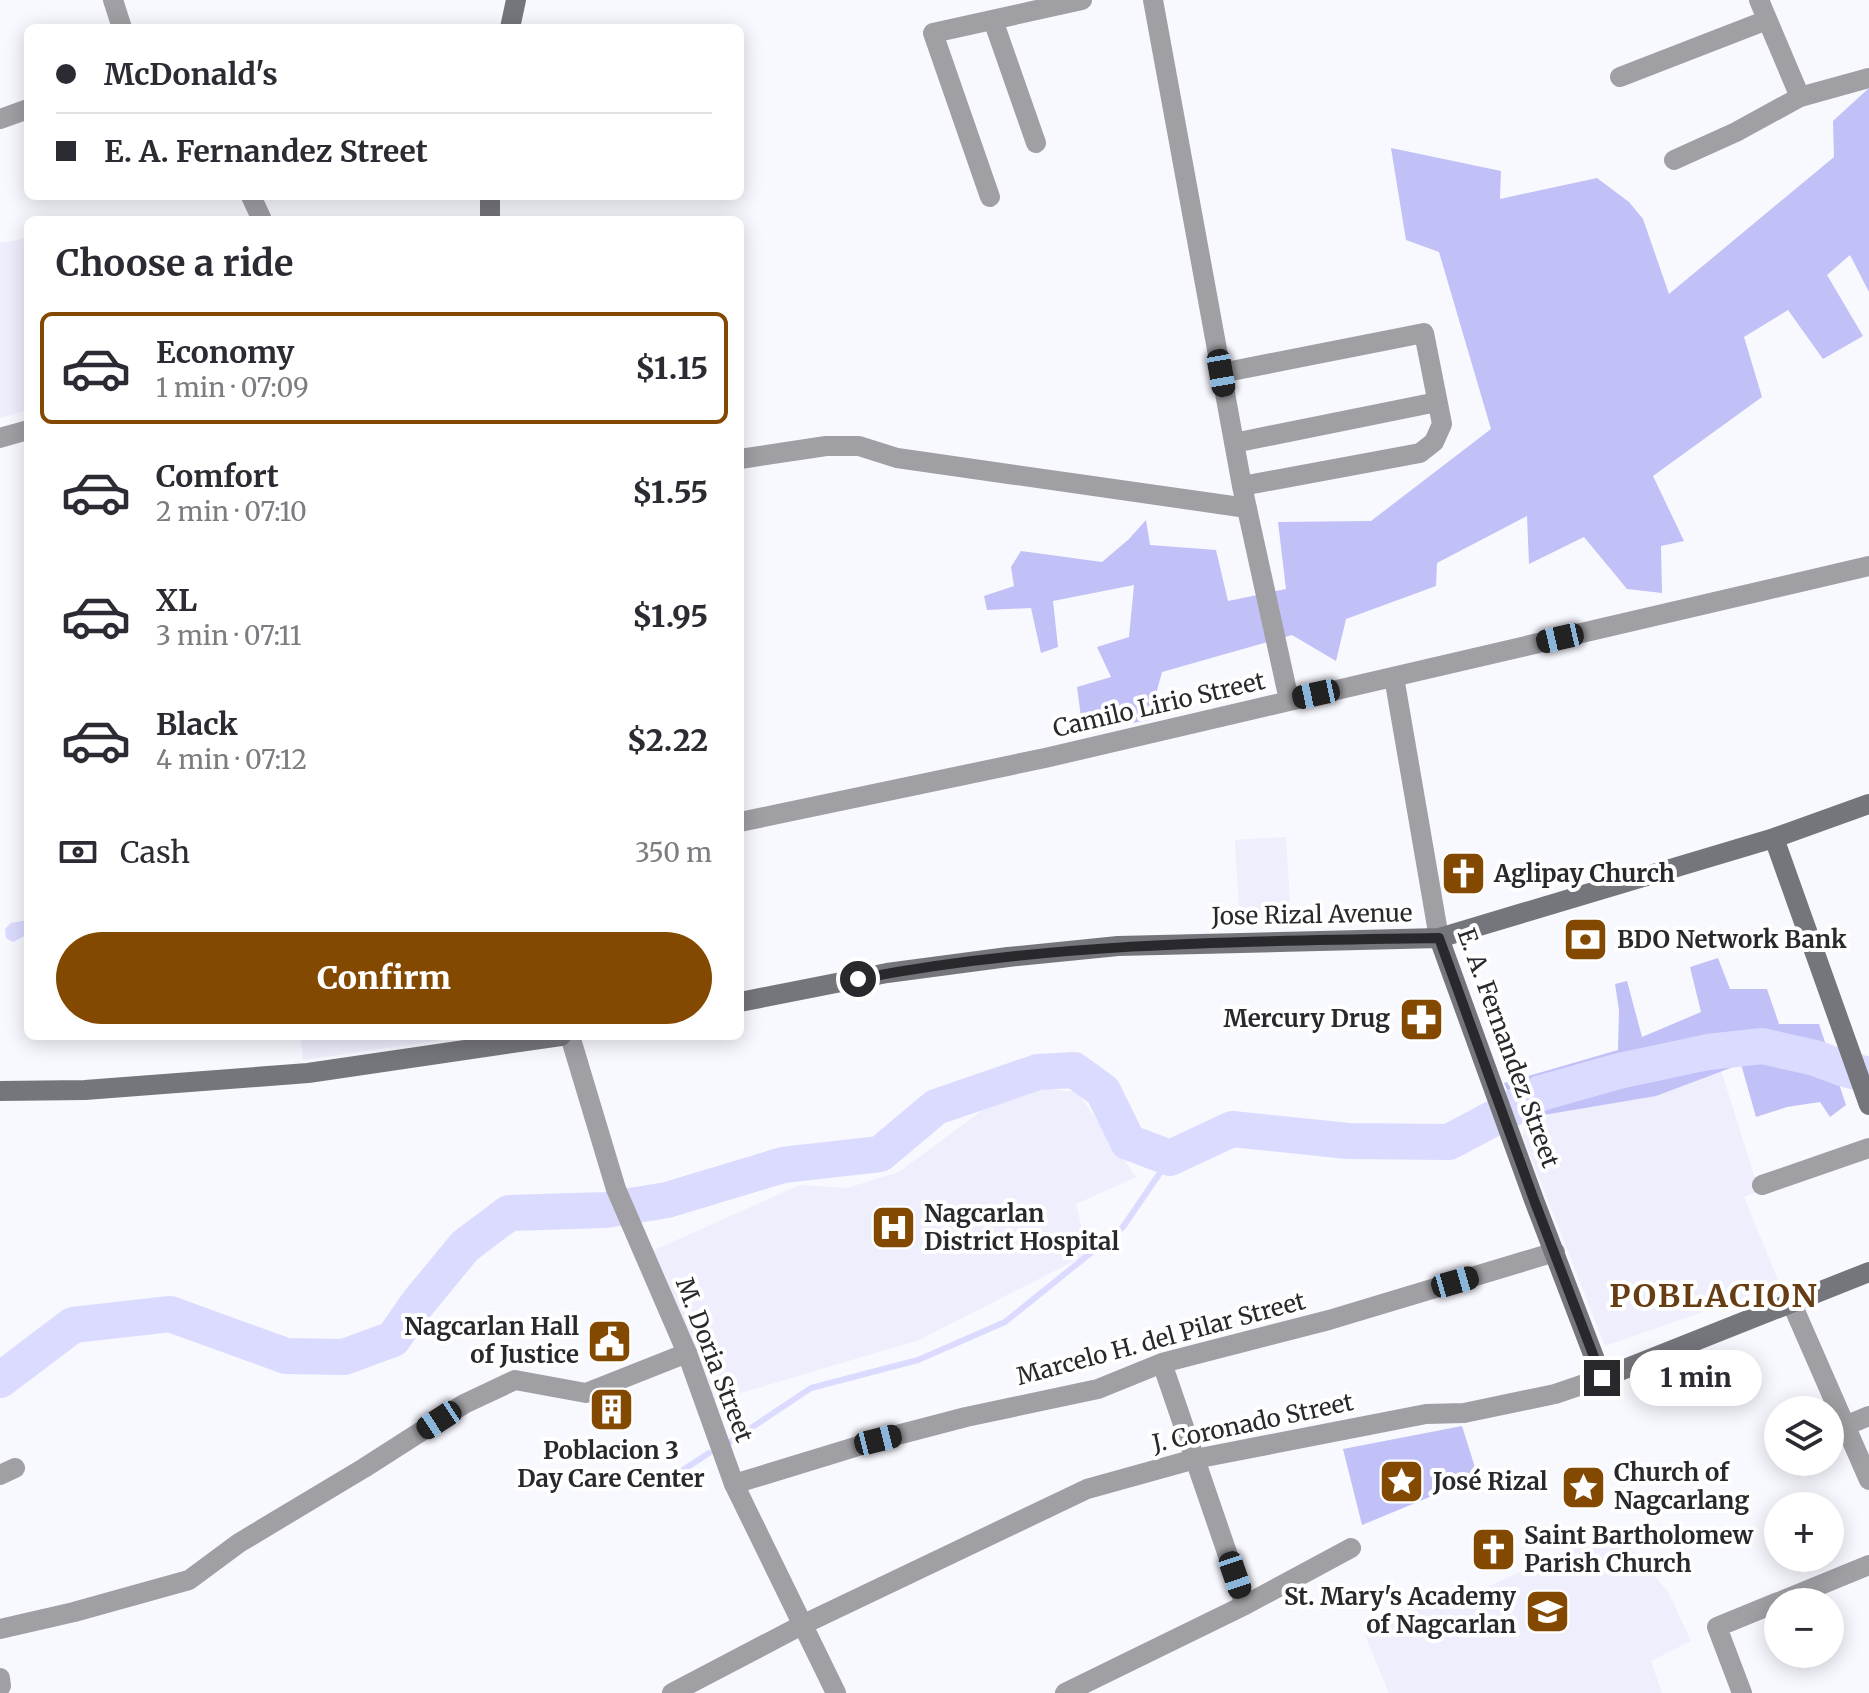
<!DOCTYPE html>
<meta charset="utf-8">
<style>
body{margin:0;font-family:Merriweather,serif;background:#f7f7f7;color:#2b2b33;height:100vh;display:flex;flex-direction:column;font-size:30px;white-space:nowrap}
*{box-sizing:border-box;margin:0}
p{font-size:26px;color:#7c7c81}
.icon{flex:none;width:44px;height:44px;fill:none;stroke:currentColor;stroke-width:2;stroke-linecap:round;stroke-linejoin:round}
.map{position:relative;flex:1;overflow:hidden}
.drawer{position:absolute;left:24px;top:216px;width:720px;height:824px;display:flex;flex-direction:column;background:#fff;border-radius:12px;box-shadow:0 4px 20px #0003}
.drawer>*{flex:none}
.hud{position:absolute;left:24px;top:24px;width:720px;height:176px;border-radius:12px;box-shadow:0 4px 20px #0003;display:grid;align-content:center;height:176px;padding:0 32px;background:#fff}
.buttons{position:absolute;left:1764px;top:1396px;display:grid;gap:16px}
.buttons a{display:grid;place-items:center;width:80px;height:80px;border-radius:50%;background:#fff;box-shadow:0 4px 20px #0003;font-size:40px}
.end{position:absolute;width:36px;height:36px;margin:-18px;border:10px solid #29292d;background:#fff;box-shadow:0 0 0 4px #fff}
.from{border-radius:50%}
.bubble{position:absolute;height:56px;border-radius:28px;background:#fff;box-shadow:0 4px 20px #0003;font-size:26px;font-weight:800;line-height:56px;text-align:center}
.car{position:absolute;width:24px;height:48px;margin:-24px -12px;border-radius:10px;box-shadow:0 0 6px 2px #0007;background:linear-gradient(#222 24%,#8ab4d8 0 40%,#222 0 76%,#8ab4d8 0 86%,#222 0)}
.hud b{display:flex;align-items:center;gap:28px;height:76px;font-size:30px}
.hud b+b{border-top:2px solid #e1e1e2}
.hud i{width:20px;height:20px;background:#2b2b33}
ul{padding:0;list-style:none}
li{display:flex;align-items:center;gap:24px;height:112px;margin:0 16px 12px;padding:0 16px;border:4px solid transparent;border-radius:12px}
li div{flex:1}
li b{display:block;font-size:30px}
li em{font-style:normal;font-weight:800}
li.selected{border-color:#834900}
li>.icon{width:72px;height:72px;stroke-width:1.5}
h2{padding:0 32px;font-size:36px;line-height:96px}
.pay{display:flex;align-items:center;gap:20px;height:88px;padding:0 32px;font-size:30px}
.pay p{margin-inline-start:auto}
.primary-button{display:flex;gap:16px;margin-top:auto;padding:16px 32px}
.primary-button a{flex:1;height:92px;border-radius:48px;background:#834900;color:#fff;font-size:32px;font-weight:800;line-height:92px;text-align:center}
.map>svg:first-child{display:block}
.built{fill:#eeeefd}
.green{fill:#c1c0f7}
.water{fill:#dbdbff}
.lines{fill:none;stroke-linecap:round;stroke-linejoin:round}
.stream{stroke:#dbdbff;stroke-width:6}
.river{stroke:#dbdbff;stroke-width:36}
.minor{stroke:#9f9fa4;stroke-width:20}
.tertiary{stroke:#9f9fa4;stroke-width:20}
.secondary{stroke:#75757c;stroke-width:20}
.route{stroke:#29292d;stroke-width:10}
.labels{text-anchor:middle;stroke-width:8;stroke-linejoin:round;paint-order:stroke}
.street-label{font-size:24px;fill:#29292d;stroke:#fff}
.poi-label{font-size:24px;font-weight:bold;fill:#29292d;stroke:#fff;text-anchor:start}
.district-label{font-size:32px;font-weight:bold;letter-spacing:2px;fill:#673e13;stroke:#fff}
</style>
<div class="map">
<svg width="1869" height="1693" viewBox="0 0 1869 1693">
<rect width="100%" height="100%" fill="#f8f8ff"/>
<path class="built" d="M 28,238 L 28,410 L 0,418 L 0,243 Z
M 1286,837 L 1291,921 L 1240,924 L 1235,840 Z
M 300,1036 L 469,1036 L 303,1060 Z
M 1721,1070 L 1759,1191 L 1744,1197 L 1780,1285 L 1605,1346 L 1523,1137 L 1527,1110 Z
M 1015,1086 L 1077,1092 L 1136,1177 L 1076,1204 L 1088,1254 L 919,1340 L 711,1402 L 650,1252 L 800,1185 L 847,1188 L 899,1172 Z
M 1616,1531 L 1668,1592 L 1691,1641 L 1651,1661 L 1662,1693 L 1389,1693 L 1364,1633 L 1436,1601 L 1440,1609 L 1557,1555 Z"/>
<path class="green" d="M 1869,88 L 1869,292 L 1850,255 L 1827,275 L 1863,336 L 1823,359 L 1788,310 L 1744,337 L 1762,397 L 1653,476 L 1684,541 L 1661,546 L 1662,593 L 1627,589 L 1584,537 L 1529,564 L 1527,516 L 1437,563 L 1436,586 L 1346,619 L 1336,661 L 1292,635 L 1162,672 L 1149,720 L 1083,732 L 1077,687 L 1111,677 L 1097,647 L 1129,637 L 1134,585 L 1053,601 L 1058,647 L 1041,653 L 1031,608 L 987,610 L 984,596 L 1014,586 L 1011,567 L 1021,551 L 1102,562 L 1129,539 L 1146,520 L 1150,545 L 1216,550 L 1228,601 L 1286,589 L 1278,522 L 1371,521 L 1491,429 L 1439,252 L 1406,240 L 1391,148 L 1501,171 L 1500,199 L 1597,178 L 1629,202 L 1643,219 L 1669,294 L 1834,157 L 1833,121 Z
M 1718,958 L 1730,989 L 1767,989 L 1779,1024 L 1819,1024 L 1846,1105 L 1830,1117 L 1820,1102 L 1787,1107 L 1756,1117 L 1741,1064 L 1656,1096 L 1520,1119 L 1504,1083 L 1618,1050 L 1619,1010 L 1615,984 L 1627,981 L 1642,1037 L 1701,1012 L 1690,967 Z
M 1462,1426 L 1478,1477 L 1362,1525 L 1343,1449 Z"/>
<path class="water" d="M 22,921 L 28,921 L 28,934 L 13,942 L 6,938 L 5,929 L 11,923 Z"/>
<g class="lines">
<path class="stream" d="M 724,1446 L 811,1388 L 918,1360 L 1005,1322 L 1123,1227 L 1170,1158
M 660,1485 L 709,1453"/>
<path class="river" d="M 0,1380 L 73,1325 L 170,1314 L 286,1356 L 344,1357 L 393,1339 L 418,1303 L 465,1246 L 509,1213 L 606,1210 L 667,1200 L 783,1165 L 880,1154 L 936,1107 L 1038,1072 L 1074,1070 L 1103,1091 L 1128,1142 L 1170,1158 L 1232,1129 L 1348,1141 L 1449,1142 L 1541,1093 L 1619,1071 L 1708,1052 L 1762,1046 L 1815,1058 L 1845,1069 L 1869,1075"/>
<path class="minor" d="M 113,0 L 122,28
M 1153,0 L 1242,486 L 1289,700
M 1759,0 L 1800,97
M 993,20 L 1036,143
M 1620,77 L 1767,20
M 0,119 L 28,109
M 1674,160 L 1736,132 L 1800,97 L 1869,78
M 251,196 L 262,220
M 990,197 L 933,33 L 1082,0
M 1221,373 L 1424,333 L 1442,424 L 1434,442 L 1420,453 L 1242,486
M 0,438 L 28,430
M 1234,443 L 1437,402
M 740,459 L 826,446 L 859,446 L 897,458 L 1247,508
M 1394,677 L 1439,938
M 740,822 L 1045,758 L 1869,566
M 1762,1185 L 1869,1148
M 1792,1304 L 1869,1480
M 1162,1363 L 1245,1605
M 1845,1426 L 1869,1416
M 0,1475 L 15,1468
M 734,1484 L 878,1440 L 966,1417 L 1098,1389 L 1162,1363 L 1329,1320 L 1555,1252
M 1779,1602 L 1869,1565
M 0,1629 L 74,1612 L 189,1580 L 239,1543 L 364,1468 L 464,1404 L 515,1380 L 586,1393 L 687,1353
M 0,1678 L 1,1686
M 672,1693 L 802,1625
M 1065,1693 L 1245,1605 L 1351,1548
M 1742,1693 L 1717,1627 L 1778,1602"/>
<path class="tertiary" d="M 570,1036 L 616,1189 L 687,1353 L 734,1484 L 836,1693
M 802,1625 L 1087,1489 L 1195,1459 L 1426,1414 L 1464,1413 L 1555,1394 L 1602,1378"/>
<path class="secondary" d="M 510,28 L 516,0
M 490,196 L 490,220
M 1774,838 L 1869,1105
M 1439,938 L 1534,1200 L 1602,1378 L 1869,1272
M 740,1002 L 887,973 L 1008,957 L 1118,946 L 1439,938 L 1774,838 L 1869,804
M 0,1091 L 85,1090 L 308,1073 L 561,1036"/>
</g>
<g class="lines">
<path class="route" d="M 858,979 C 1049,942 1245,941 1439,938 L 1534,1200 L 1602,1378"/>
</g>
<defs>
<symbol id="church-square" viewBox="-11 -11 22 22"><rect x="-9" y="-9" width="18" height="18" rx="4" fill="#834900" stroke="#fff"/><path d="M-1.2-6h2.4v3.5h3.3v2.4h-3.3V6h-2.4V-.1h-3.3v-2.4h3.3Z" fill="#fff"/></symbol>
<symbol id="bank-square" viewBox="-11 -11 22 22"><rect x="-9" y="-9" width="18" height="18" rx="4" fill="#834900" stroke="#fff"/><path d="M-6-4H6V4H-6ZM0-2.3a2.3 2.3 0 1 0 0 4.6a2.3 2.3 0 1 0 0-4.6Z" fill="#fff"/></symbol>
<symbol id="pharmacy-square" viewBox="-11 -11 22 22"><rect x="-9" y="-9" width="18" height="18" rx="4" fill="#834900" stroke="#fff"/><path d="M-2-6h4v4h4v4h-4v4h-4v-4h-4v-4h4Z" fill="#fff"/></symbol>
<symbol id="hospital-square" viewBox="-11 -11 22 22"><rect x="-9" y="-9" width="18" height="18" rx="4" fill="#834900" stroke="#fff"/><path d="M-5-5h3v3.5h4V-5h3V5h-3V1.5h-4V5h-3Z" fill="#fff"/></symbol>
<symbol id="civic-square" viewBox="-11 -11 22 22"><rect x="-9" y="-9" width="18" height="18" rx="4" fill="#834900" stroke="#fff"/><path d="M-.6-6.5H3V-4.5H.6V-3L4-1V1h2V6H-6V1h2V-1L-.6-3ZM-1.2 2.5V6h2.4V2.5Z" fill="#fff"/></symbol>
<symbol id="building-square" viewBox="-11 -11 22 22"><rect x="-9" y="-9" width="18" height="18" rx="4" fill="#834900" stroke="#fff"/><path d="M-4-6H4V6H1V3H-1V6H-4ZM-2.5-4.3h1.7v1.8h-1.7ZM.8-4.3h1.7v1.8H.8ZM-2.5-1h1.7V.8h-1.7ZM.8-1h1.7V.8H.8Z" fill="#fff"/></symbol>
<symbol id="sight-square" viewBox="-11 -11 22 22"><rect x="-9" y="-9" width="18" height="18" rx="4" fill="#834900" stroke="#fff"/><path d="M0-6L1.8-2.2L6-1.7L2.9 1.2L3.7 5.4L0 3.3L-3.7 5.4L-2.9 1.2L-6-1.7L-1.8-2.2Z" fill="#fff"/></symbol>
<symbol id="school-square" viewBox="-11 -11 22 22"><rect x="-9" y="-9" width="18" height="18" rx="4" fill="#834900" stroke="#fff"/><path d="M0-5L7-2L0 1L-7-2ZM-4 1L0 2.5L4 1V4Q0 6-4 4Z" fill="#fff"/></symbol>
</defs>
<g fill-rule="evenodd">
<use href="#church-square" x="1438" y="848" width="51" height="51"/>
<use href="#bank-square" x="1560" y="914" width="51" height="51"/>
<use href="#pharmacy-square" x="1396" y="994" width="51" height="51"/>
<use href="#hospital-square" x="868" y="1202" width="51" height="51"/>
<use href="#civic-square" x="584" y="1316" width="51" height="51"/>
<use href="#building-square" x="586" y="1384" width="51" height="51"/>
<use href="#sight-square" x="1376" y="1456" width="51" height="51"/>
<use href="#sight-square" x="1558" y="1462" width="51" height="51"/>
<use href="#church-square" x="1468" y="1524" width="51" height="51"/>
<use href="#school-square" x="1522" y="1586" width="51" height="51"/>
</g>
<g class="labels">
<g class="street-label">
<text transform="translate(1159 705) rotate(-13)" y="8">Camilo Lirio Street</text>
<text transform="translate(1312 915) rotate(-1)" y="8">Jose Rizal Avenue</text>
<text transform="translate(1508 1048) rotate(70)" y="8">E. A. Fernandez Street</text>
<text transform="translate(1161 1339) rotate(-15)" y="8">Marcelo H. del Pilar Street</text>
<text transform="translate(714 1360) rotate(69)" y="8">M. Doria Street</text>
<text transform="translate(1253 1423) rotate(-12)" y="8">J. Coronado Street</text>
</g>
<g class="poi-label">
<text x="1494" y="882">Aglipay Church</text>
<text x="1617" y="948">BDO Network Bank</text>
<text x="1390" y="1027" text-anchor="end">Mercury Drug</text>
<text x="924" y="1222">Nagcarlan<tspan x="924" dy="28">District Hospital</tspan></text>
<text x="579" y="1335" text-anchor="end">Nagcarlan Hall<tspan x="579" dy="28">of Justice</tspan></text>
<text x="611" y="1459" text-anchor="middle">Poblacion 3<tspan x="611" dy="28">Day Care Center</tspan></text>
<text x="1614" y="1481">Church of<tspan x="1614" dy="28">Nagcarlang</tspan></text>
<text x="1433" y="1490">José Rizal</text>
<text x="1524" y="1544">Saint Bartholomew<tspan x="1524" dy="28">Parish Church</tspan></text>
<text x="1516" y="1605" text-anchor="end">St. Mary's Academy<tspan x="1516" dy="28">of Nagcarlan</tspan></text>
</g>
<g class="district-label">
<text x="1714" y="1307">POBLACION</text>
</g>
</g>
</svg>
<div class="buttons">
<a><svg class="icon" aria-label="layers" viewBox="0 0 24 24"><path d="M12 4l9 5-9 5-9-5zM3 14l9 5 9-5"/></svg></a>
<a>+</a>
<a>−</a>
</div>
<i class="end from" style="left:858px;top:979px"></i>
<i class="end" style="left:1602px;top:1378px"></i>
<div class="bubble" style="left:1630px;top:1350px;width:132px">1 min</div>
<i class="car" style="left:1221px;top:373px;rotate:170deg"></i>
<i class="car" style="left:1560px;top:638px;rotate:257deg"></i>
<i class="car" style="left:1316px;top:694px;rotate:258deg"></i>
<i class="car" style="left:1455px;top:1282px;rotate:74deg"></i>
<i class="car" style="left:439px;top:1420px;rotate:237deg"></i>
<i class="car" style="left:878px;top:1440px;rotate:76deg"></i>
<i class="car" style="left:1235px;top:1575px;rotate:161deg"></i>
<div class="hud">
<b><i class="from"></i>McDonald's</b>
<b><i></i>E. A. Fernandez Street</b>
</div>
<section class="drawer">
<h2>Choose a ride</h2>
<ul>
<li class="selected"><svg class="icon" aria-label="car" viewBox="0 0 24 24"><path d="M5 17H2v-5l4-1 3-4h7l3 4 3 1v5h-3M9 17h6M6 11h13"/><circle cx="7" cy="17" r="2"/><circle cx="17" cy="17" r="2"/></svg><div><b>Economy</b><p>1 min · 07:09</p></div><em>$1.15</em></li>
<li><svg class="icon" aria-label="car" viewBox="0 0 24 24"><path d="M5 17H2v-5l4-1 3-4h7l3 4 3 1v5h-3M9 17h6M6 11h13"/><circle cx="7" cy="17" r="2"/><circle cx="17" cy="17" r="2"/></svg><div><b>Comfort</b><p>2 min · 07:10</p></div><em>$1.55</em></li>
<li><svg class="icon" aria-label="car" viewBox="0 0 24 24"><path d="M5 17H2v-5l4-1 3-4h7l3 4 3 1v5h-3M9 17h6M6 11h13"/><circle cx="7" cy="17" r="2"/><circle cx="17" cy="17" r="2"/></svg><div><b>XL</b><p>3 min · 07:11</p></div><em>$1.95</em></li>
<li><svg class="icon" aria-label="car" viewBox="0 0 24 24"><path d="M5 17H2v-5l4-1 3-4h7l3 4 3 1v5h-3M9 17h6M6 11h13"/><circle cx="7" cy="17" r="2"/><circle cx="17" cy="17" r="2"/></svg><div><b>Black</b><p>4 min · 07:12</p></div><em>$2.22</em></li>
</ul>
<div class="pay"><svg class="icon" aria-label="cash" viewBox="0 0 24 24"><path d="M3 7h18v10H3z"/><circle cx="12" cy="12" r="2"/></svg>Cash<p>350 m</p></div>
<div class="primary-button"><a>Confirm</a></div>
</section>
</div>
